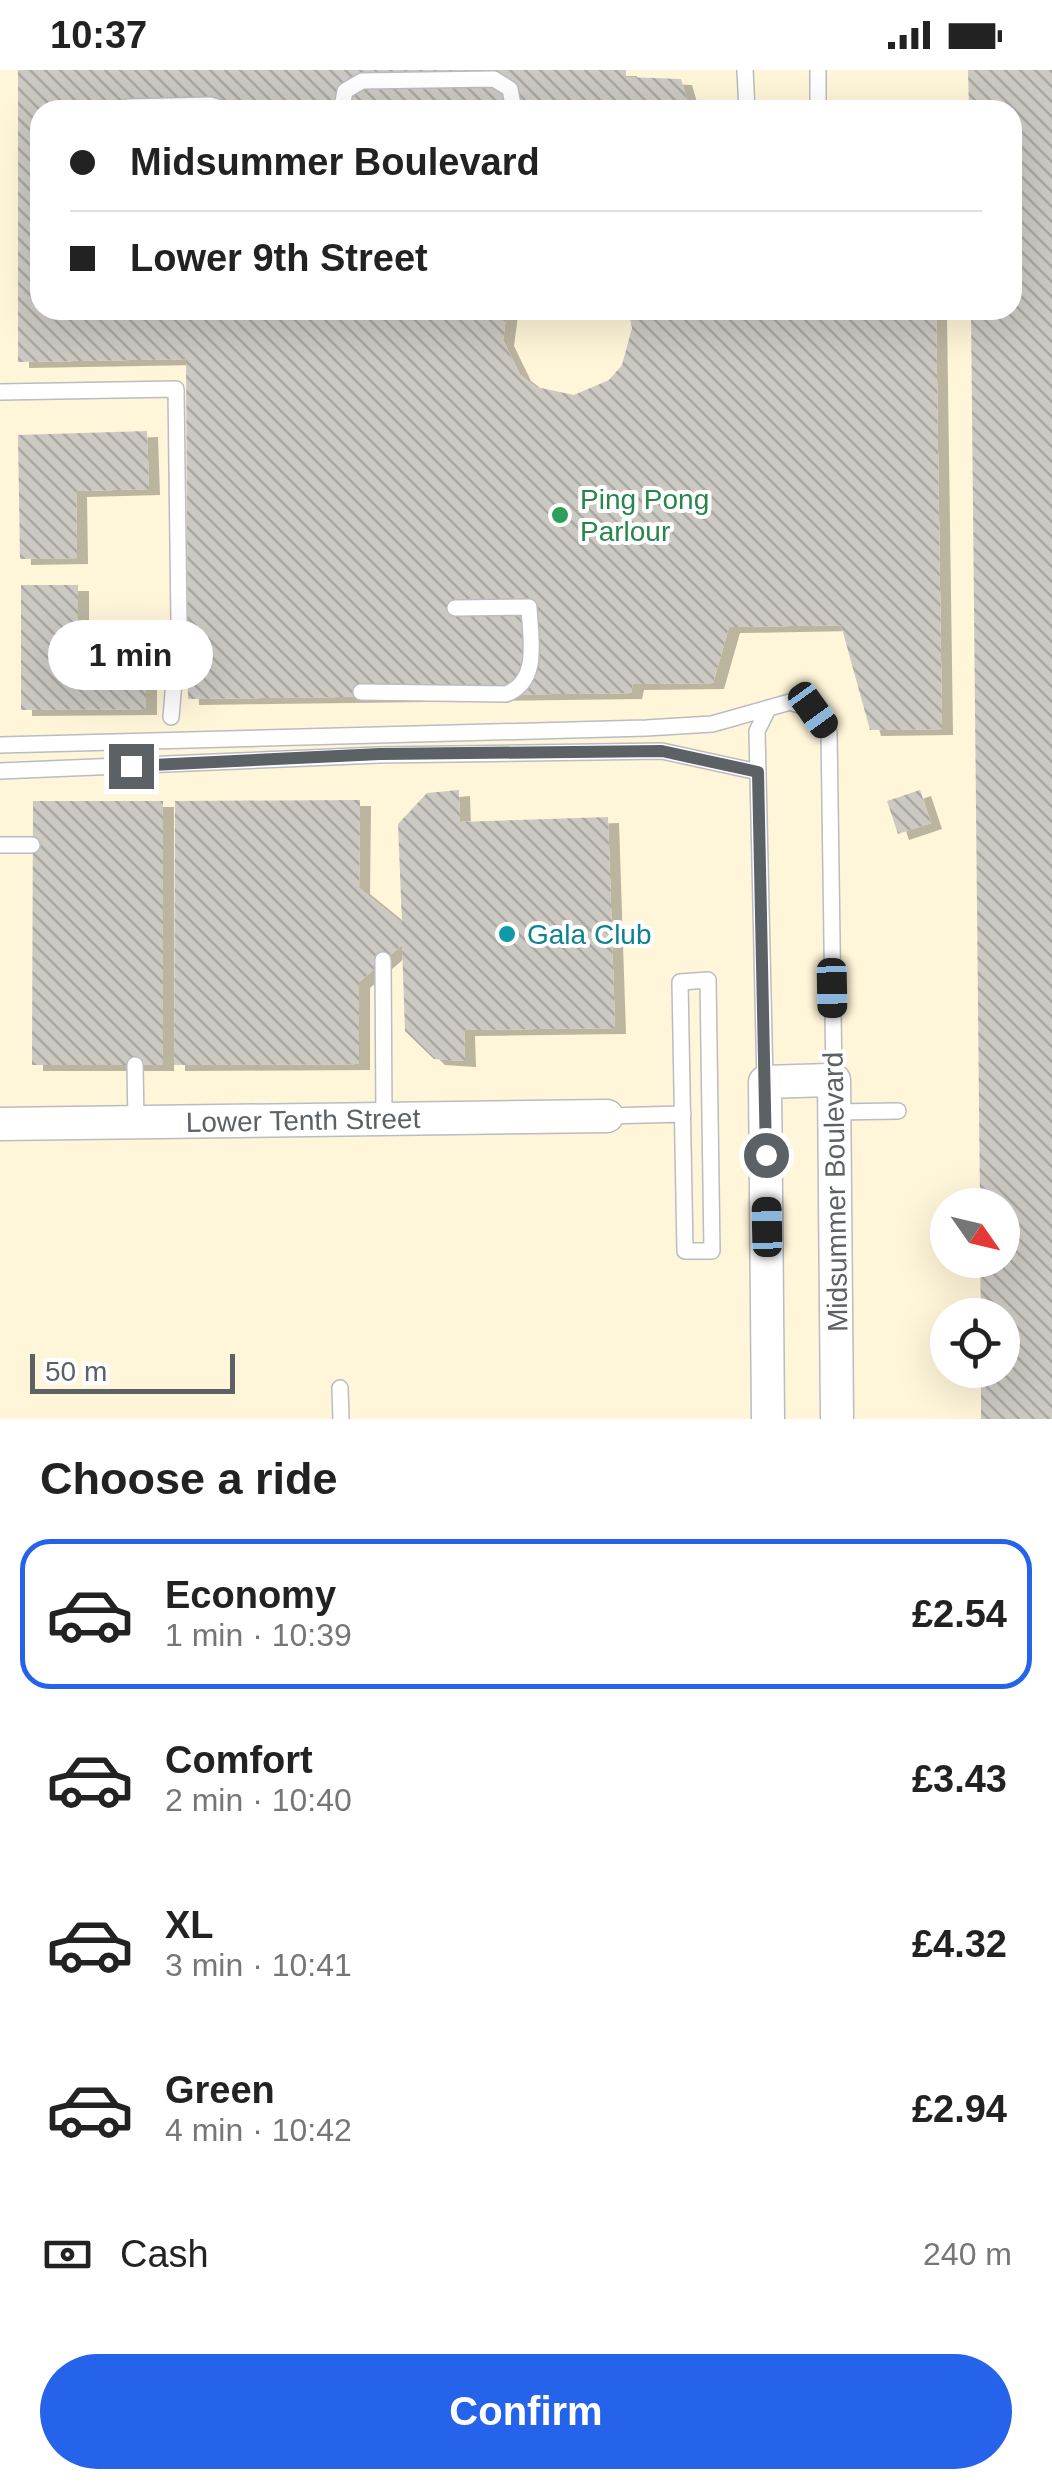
<!DOCTYPE html>
<meta charset="utf-8">
<style>
body{margin:0;font-family:Helvetica,sans-serif;background:#f6f6f6;color:#222;height:100vh;display:flex;flex-direction:column;font-size:38px;white-space:nowrap}
*{box-sizing:border-box;margin:0}
p{font-size:32px;color:#767676}
.icon{flex:none;width:55px;height:55px;fill:none;stroke:currentColor;stroke-width:2;stroke-linecap:round;stroke-linejoin:round}
.map{position:relative;height:1349px;overflow:hidden}
.panel{display:flex;flex-direction:column;background:#fff;flex:1}
.panel>*{flex:none}
.guide{position:absolute;left:30px;top:30px;width:992px;height:220px;border-radius:30px;box-shadow:0 10px 40px #0002;display:grid;align-content:center;height:220px;padding:0 40px;background:#fff}
.needle{width:65px;rotate:124deg}
.fabs{position:absolute;left:930px;top:1118px;display:grid;gap:20px}
.fabs a{display:grid;place-items:center;width:90px;height:90px;border-radius:50%;background:#fff;box-shadow:0 10px 40px #0002;font-size:50px}
.scale{position:absolute;left:30px;bottom:25px;width:205px;box-sizing:border-box;padding-left:10px;border:5px solid #5c6166;border-top:0;font-size:28px;line-height:35px;white-space:nowrap;color:#5c6166;-webkit-text-stroke:8px #fff;paint-order:stroke}
.end{position:absolute;width:45px;height:45px;margin:-22px;border:12px solid #5c6166;background:#fff;box-shadow:0 0 0 5px #fff}
.from{border-radius:50%}
.bubble{position:absolute;height:70px;border-radius:35px;background:#fff;box-shadow:0 10px 40px #0002;font-size:32px;font-weight:800;line-height:70px;text-align:center}
.car{position:absolute;width:30px;height:60px;margin:-30px -15px;border-radius:12px;box-shadow:0 0 8px 2px #0007;background:linear-gradient(#222 24%,#8ab4d8 0 40%,#222 0 76%,#8ab4d8 0 86%,#222 0)}
.guide b{display:flex;align-items:center;gap:35px;height:95px;font-size:38px}
.guide b+b{border-top:2px solid #e0e0e0}
.guide i{width:25px;height:25px;background:#222}
ul{padding:0;list-style:none}
li{display:flex;align-items:center;gap:30px;height:150px;margin:0 20px 15px;padding:0 20px;border:5px solid transparent;border-radius:30px}
li div{flex:1}
li b{display:block;font-size:38px}
li em{font-style:normal;font-weight:800}
li.active{border-color:#2563eb}
li>.icon{width:90px;height:90px;stroke-width:1.5}
h2{padding:0 40px;font-size:45px;line-height:120px}
.pay{display:flex;align-items:center;gap:25px;height:110px;padding:0 40px;font-size:38px}
.pay p{margin-inline-start:auto}
.action{display:flex;gap:20px;margin-top:auto;padding:20px 40px}
.action a{flex:1;height:115px;border-radius:60px;background:#2563eb;color:#fff;font-size:40px;font-weight:800;line-height:115px;text-align:center}
.status{display:flex;justify-content:space-between;align-items:center;height:70px;padding:0 50px;background:#fff;direction:ltr}
.status svg{height:28px;fill:currentColor}
.map>svg:first-child{display:block}
.commercial{fill:#fff5d9;fill-rule:evenodd}
.building{fill:url(#building-back-hatch);filter:url(#shadow)}
.lines{fill:none;stroke-linecap:round;stroke-linejoin:round}
.lane-casing{stroke:#b9bcc1;stroke-width:18}
.street-casing{stroke:#b9bcc1;stroke-width:35}
.lane{stroke:#fff;stroke-width:15}
.street{stroke:#fff;stroke-width:32}
.route{stroke:#5c6166;stroke-width:12}
.leisure-dot{fill:#2e9e5b;stroke:#fff;stroke-width:4}
.culture-dot{fill:#0f9aa8;stroke:#fff;stroke-width:4}
.labels{text-anchor:middle;stroke-width:8;stroke-linejoin:round;paint-order:stroke}
.leisure-label{font-size:28px;fill:#27864d;stroke:#fff;text-anchor:start}
.culture-label{font-size:28px;fill:#0d838f;stroke:#fff;text-anchor:start}
.street-label{font-size:28px;fill:#5c6166;stroke:#fff}
</style>
<div class="status"><b>10:37</b><svg viewBox="0 0 49 12"><path d="M0 12V9h3v3zM5 12V6h3v6zM10 12V3h3v9zM15 12V0h3v12zM26 1h20v11H26zM47 4h2v5h-2z"/></svg></div>
<div class="map">
<svg width="1052" height="1349" viewBox="0 0 1052 1349">
<defs>
<pattern id="building-back-hatch" width="6" height="6" patternUnits="userSpaceOnUse" patternTransform="scale(2.5)"><rect width="6" height="6" fill="#ccc9c3"/><path d="M-1 5l2 2M0 0l6 6M5-1l2 2" fill="none" stroke="#a9a7a2"/></pattern>
<filter id="shadow"><feDropShadow dx="11" dy="6" stdDeviation="0" flood-color="#0004"/></filter>
</defs>
<rect width="100%" height="100%" fill="#efede4"/>
<path class="commercial" d="M 0,0 L 1052,0 L 1052,1349 L 0,1349 ZM 40,40 L 1012,40 L 1012,240 L 40,240 ZM 948,1135 L 1002,1135 L 1002,1190 L 948,1190 ZM 948,1245 L 1002,1245 L 1002,1300 L 948,1300 Z"/>
<path class="building" d="M 18,0 L 626,0 L 626,7 L 681,9 L 690,40 L 40,40 L 40,240 L 507,240 L 503,270 L 520,305 L 536,317 L 574,325 L 609,310 L 622,295 L 632,258 L 628,240 L 936,240 L 942,659 L 870,660 L 841,555 L 729,557 L 713,613 L 633,614 L 631,623 L 188,629 L 186,289 L 18,292 Z
M 968,0 L 1052,0 L 1052,1349 L 981,1349 L 981,1300 L 1002,1300 L 1002,1245 L 981,1245 L 980,1190 L 1002,1190 L 1002,1135 L 980,1135 L 971,240 L 1012,240 L 1012,40 L 969,40 Z
M 147,361 L 149,419 L 76,421 L 77,488 L 20,489 L 18,365 Z
M 21,515 L 78,515 L 78,583 L 146,583 L 146,639 L 21,640 Z
M 459,720 L 460,752 L 608,747 L 615,958 L 464,960 L 465,991 L 434,989 L 405,961 L 402,875 L 359,912 L 359,994 L 174,995 L 175,731 L 360,730 L 359,818 L 402,853 L 398,754 L 427,723 Z
M 920,720 L 931,753 L 898,764 L 887,731 Z
M 33,731 L 163,731 L 163,995 L 32,995 Z"/>
<g class="lines">
<defs>
<path id="lane" d="M 745,0 L 747,40
M 818,0 L 818,40
M 128,37 L 210,35 L 227,40
M 342,37 L 345,21 L 362,11 L 494,9 L 510,19 L 514,40
M 0,322 L 176,319 L 179,552 L 171,647
M 361,622 L 506,624 C 541,611 530,567 529,537 L 455,538
M 0,675 L 646,658 L 712,654 L 790,632 L 813,640 L 829,662 L 834,1010
M 0,701 L 379,685 L 662,681 L 758,702
M 0,775 L 32,775
M 383,890 L 384,1048
M 708,910 L 712,1181 L 685,1181 L 680,912 Z
M 135,995 L 136,1052
M 765,1012 L 757,661 L 767,641
M 833,1042 L 898,1041
M 607,1046 L 683,1044
M 340,1318 L 341,1349"/>
<path id="street" d="M 0,1054 L 607,1046
M 768,1349 L 765,1012 L 829,1010 L 834,1010 L 837,1349"/>
</defs>
<use href="#lane" class="lane-casing"/>
<use href="#street" class="street-casing"/>
<use href="#lane" class="lane"/>
<use href="#street" class="street"/>
</g>
<g class="lines">
<path class="route" d="M 131,696 L 380,684 L 662,681 L 758,702 L 766,1085"/>
</g>
<circle class="leisure-dot" cx="560" cy="445" r="10"/>
<circle class="culture-dot" cx="507" cy="864" r="10"/>
<g class="labels">
<g class="leisure-label">
<text x="580" y="439">Ping Pong<tspan x="580" dy="32">Parlour</tspan></text>
</g>
<g class="culture-label">
<text x="527" y="874">Gala Club</text>
</g>
<g class="street-label">
<text transform="translate(303 1050) rotate(-1)" y="10">Lower Tenth Street</text>
<text transform="translate(835 1122) rotate(-91)" y="10">Midsummer Boulevard</text>
</g>
</g>
</svg>
<div class="fabs">
<a><svg class="needle" viewBox="-14 -14 28 28"><path d="M0-13l5 13h-10z" fill="#e53935"/><path d="M0 13l5-13h-10z" fill="#767676"/></svg></a>
<a><svg class="icon" aria-label="locate" viewBox="0 0 24 24"><circle cx="12" cy="12" r="6"/><path d="M12 2v4M12 18v4M2 12h4M18 12h4"/></svg></a>
</div>
<div class="scale">50 m</div>
<i class="end from" style="left:766px;top:1085px"></i>
<i class="end" style="left:131px;top:696px"></i>
<div class="bubble" style="left:48px;top:550px;width:165px">1 min</div>
<i class="car" style="left:813px;top:640px;rotate:144deg"></i>
<i class="car" style="left:832px;top:918px;rotate:179deg"></i>
<i class="car" style="left:767px;top:1157px;rotate:359deg"></i>
<div class="guide">
<b><i class="from"></i>Midsummer Boulevard</b>
<b><i></i>Lower 9th Street</b>
</div>
</div>
<section class="panel">
<h2>Choose a ride</h2>
<ul>
<li class="active"><svg class="icon" aria-label="car" viewBox="0 0 24 24"><path d="M5 17H2v-5l4-1 3-4h7l3 4 3 1v5h-3M9 17h6M6 11h13"/><circle cx="7" cy="17" r="2"/><circle cx="17" cy="17" r="2"/></svg><div><b>Economy</b><p>1 min · 10:39</p></div><em>£2.54</em></li>
<li><svg class="icon" aria-label="car" viewBox="0 0 24 24"><path d="M5 17H2v-5l4-1 3-4h7l3 4 3 1v5h-3M9 17h6M6 11h13"/><circle cx="7" cy="17" r="2"/><circle cx="17" cy="17" r="2"/></svg><div><b>Comfort</b><p>2 min · 10:40</p></div><em>£3.43</em></li>
<li><svg class="icon" aria-label="car" viewBox="0 0 24 24"><path d="M5 17H2v-5l4-1 3-4h7l3 4 3 1v5h-3M9 17h6M6 11h13"/><circle cx="7" cy="17" r="2"/><circle cx="17" cy="17" r="2"/></svg><div><b>XL</b><p>3 min · 10:41</p></div><em>£4.32</em></li>
<li><svg class="icon" aria-label="car" viewBox="0 0 24 24"><path d="M5 17H2v-5l4-1 3-4h7l3 4 3 1v5h-3M9 17h6M6 11h13"/><circle cx="7" cy="17" r="2"/><circle cx="17" cy="17" r="2"/></svg><div><b>Green</b><p>4 min · 10:42</p></div><em>£2.94</em></li>
</ul>
<div class="pay"><svg class="icon" aria-label="cash" viewBox="0 0 24 24"><path d="M3 7h18v10H3z"/><circle cx="12" cy="12" r="2"/></svg>Cash<p>240 m</p></div>
<div class="action"><a>Confirm</a></div>
</section>
